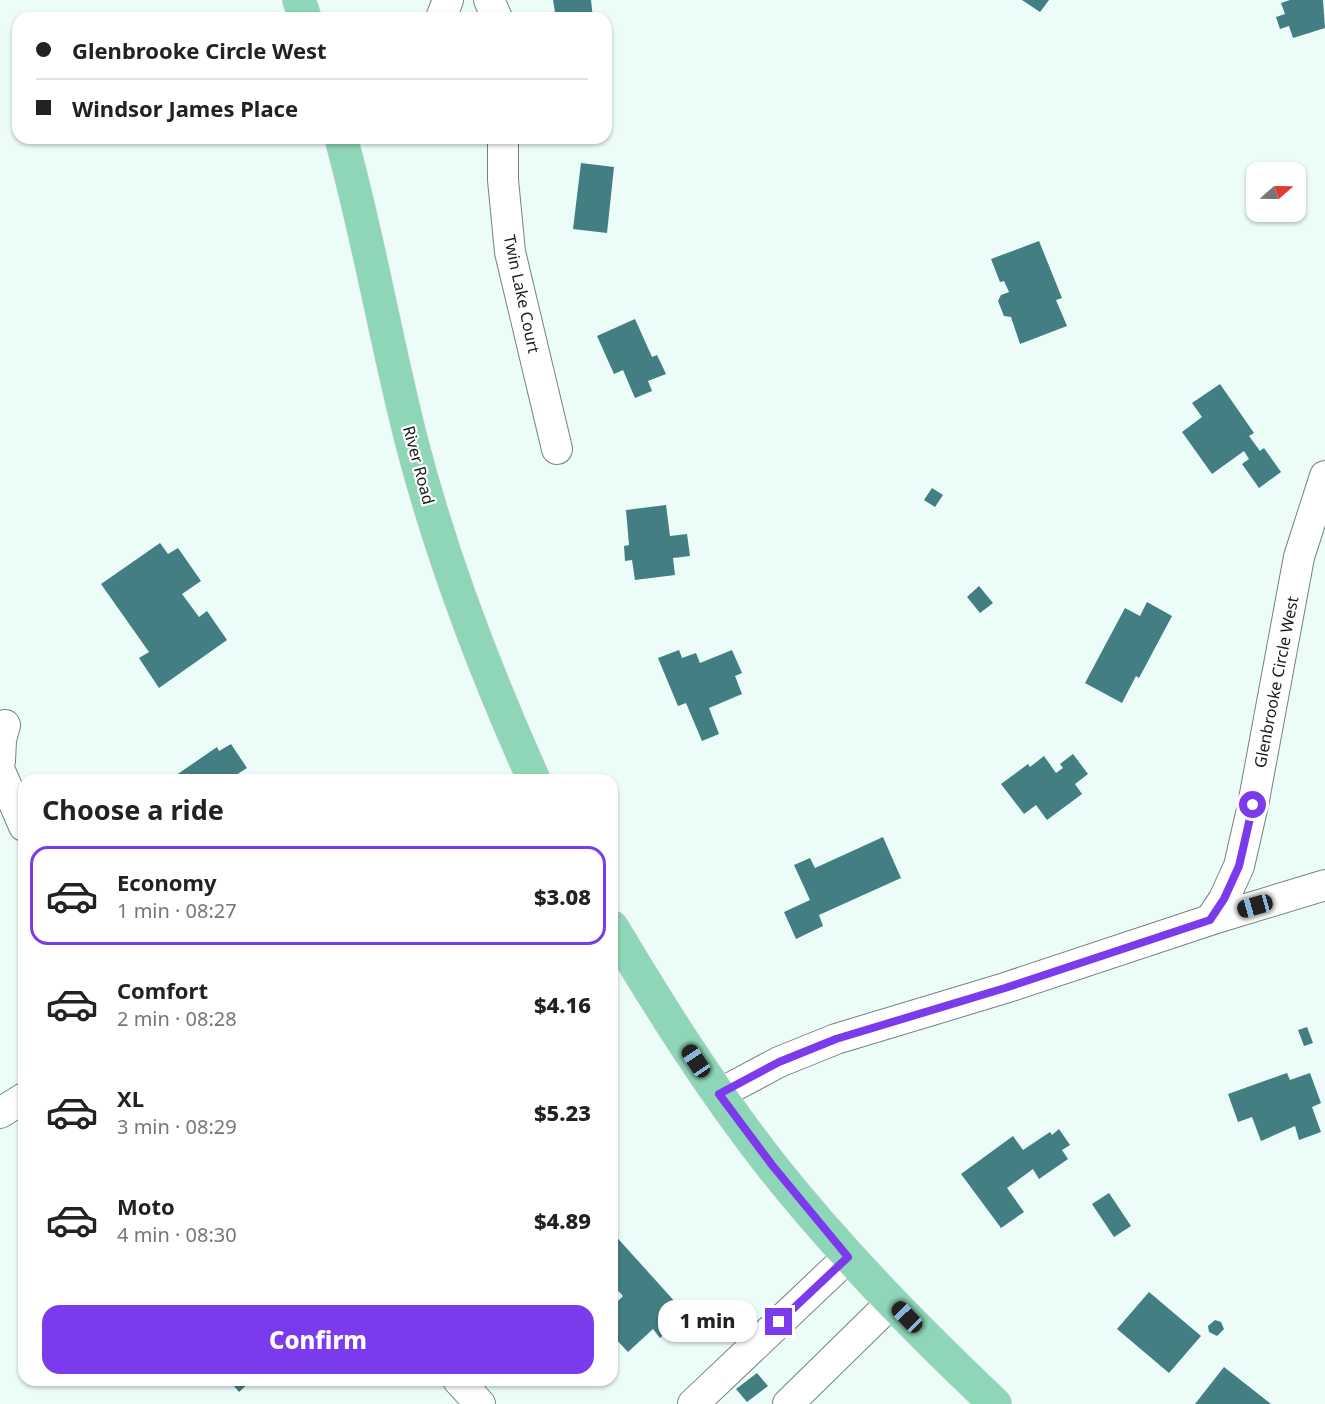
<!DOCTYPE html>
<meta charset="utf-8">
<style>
body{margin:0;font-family:"Noto Sans",sans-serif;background:#f2f2f2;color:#222;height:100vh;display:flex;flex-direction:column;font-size:22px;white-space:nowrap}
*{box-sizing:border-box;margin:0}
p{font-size:20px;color:#767676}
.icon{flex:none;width:33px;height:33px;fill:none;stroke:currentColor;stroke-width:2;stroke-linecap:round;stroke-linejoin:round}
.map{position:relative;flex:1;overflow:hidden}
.drawer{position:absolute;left:18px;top:774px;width:600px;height:612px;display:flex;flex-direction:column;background:#fff;border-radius:18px;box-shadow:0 2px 4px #0004}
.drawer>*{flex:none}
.banner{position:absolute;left:12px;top:12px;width:600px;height:132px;border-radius:18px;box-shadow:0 2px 4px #0004;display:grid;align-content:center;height:132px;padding:0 24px;background:#fff}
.needle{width:39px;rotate:70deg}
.fabs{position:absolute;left:1246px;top:162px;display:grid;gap:12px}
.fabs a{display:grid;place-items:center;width:60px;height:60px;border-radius:12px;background:#fff;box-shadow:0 2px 4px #0004;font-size:30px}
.end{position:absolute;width:27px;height:27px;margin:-14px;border:8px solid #7c3aed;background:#fff;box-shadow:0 0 0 3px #fff}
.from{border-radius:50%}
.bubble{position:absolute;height:42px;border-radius:18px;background:#fff;box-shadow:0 2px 4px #0004;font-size:20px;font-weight:800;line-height:42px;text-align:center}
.car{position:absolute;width:18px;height:36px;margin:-18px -9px;border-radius:8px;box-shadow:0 0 4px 2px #0007;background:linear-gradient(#222 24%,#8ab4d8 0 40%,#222 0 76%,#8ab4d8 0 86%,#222 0)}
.banner b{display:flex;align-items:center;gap:21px;height:57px;font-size:22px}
.banner b+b{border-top:2px solid #e0e0e0}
.banner i{width:15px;height:15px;background:#222}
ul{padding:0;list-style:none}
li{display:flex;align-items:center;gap:18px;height:99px;margin:0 12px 9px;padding:0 12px;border:3px solid transparent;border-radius:18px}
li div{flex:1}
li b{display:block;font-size:22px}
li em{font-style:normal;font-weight:800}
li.active{border-color:#7c3aed}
li>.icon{width:54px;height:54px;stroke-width:1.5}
h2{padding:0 24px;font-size:27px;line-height:72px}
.action{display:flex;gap:12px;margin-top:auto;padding:12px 24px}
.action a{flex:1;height:69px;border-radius:18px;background:#7c3aed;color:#fff;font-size:24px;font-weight:800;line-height:69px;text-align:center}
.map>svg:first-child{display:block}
.building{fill:#437e83}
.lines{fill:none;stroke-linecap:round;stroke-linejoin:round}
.minor-casing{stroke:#748280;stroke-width:32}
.major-casing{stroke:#d5d6d6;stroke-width:34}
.minor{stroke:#fff;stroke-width:30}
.major{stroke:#8fd5b8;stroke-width:33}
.route{stroke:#7c3aed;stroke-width:8}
.labels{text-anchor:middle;stroke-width:4.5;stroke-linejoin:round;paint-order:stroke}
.street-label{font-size:16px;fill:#161c1b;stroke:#fff}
</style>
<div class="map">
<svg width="1325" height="1404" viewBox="0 0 1325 1404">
<rect width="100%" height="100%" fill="#ebfcf9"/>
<path class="building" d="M 553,0 L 591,0 L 593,18 L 556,18 Z
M 1022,0 L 1049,0 L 1040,12 Z
M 1290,0 L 1323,0 L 1325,28 L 1293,38 L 1289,26 L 1280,29 L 1276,17 L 1285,14 L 1281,3 Z
M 581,163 L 614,167 L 607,233 L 573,229 Z
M 1039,241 L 1062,298 L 1056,300 L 1067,326 L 1020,344 L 1011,317 L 1004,316 L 998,301 L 1001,295 L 1009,292 L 1004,281 L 1000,282 L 991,259 Z
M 635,319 L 652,357 L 657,355 L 666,374 L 648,381 L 652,391 L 635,398 L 623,370 L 614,374 L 597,336 Z
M 1220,384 L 1254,433 L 1249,436 L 1260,451 L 1264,448 L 1281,472 L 1259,488 L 1242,464 L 1249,459 L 1244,451 L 1212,474 L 1182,432 L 1202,417 L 1192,403 Z
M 932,488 L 943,495 L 935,507 L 924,500 Z
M 666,505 L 670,536 L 687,534 L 690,556 L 673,558 L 675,575 L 635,580 L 632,560 L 625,561 L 624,546 L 629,545 L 626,510 Z
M 160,543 L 168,554 L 178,548 L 201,581 L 182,594 L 199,617 L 207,611 L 227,640 L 159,688 L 139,658 L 149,652 L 101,584 Z
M 979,586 L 993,603 L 980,613 L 967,597 Z
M 1147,602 L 1172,616 L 1139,678 L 1136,676 L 1122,703 L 1085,683 L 1125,608 L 1140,616 Z
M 679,650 L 682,658 L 696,653 L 700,663 L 732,650 L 742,673 L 735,676 L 742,694 L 709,708 L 719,734 L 702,741 L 686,703 L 678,706 L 658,658 Z
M 231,744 L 247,768 L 236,775 L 240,780 L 169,780 L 217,747 L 219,751 Z
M 1073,754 L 1088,774 L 1075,784 L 1082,794 L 1047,820 L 1036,805 L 1024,814 L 1001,784 L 1028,764 L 1030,767 L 1044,756 L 1056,773 L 1063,768 L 1060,764 Z
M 883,837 L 901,878 L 819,915 L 823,926 L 796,939 L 784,912 L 810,900 L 794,865 L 810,858 L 815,868 Z
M 1307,1027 L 1313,1043 L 1304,1046 L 1298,1030 Z
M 1287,1073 L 1290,1080 L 1310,1073 L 1321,1103 L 1312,1107 L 1321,1132 L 1299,1140 L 1295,1126 L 1261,1141 L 1252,1117 L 1238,1122 L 1228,1094 Z
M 1059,1129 L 1070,1145 L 1062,1150 L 1068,1159 L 1039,1179 L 1033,1169 L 1007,1188 L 1024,1212 L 1001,1228 L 961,1174 L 1013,1136 L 1023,1150 L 1050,1132 L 1052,1135 Z
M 1109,1193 L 1131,1226 L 1114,1237 L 1092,1204 Z
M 612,1232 L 686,1314 L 660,1338 L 653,1329 L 628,1352 L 612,1335 L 612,1307 L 623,1296 L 612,1284 Z
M 1149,1292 L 1201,1336 L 1169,1373 L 1117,1329 Z
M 1215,1320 L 1221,1322 L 1224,1329 L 1217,1336 L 1209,1332 L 1208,1326 Z
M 1224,1367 L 1271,1404 L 1195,1404 Z
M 757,1373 L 768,1386 L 747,1402 L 736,1389 Z
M 229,1380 L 252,1380 L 239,1392 Z"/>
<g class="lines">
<defs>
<path id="minor" d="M 489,0 L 497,18
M 441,18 L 448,0
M 503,138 L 503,180 L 510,252 L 557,449
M 0,761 L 1,740 L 5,725
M 0,771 L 24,826
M 1210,920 L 1224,899 L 1239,866 L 1253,805 L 1299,557 L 1325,476
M 719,1094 L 779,1062 L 836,1039 L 1005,988 L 1210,920 L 1325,885
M 0,1113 L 24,1098
M 458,1380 L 480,1404
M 693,1404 L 848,1257
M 788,1404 L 892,1302"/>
<path id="major" d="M 299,0 L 305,18
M 341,138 C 369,239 386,342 412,443 C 442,559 485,671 534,780
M 612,927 C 661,1009 712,1090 771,1165 C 839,1251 916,1329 995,1404"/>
</defs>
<use href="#minor" class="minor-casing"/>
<use href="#major" class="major-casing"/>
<use href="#minor" class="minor"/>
<use href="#major" class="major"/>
</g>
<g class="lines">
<path class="route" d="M 779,1322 L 848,1257 L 772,1165 L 719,1094 L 779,1062 L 836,1039 L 1005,988 L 1210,920 L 1224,899 L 1239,866 L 1253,805"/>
</g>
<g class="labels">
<g class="street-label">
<text transform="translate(522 294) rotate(78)" y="6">Twin Lake Court</text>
<text transform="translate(419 465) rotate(75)" y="6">River Road</text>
<text transform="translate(1276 682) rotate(-79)" y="6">Glenbrooke Circle West</text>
</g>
</g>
</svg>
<div class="fabs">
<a><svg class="needle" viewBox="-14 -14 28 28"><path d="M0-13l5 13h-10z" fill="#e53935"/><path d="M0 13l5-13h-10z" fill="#767676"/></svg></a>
</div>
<i class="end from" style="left:1253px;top:805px"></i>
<i class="end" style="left:779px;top:1322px"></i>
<div class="bubble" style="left:658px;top:1300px;width:99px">1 min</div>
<i class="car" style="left:1255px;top:906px;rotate:254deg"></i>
<i class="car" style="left:696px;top:1061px;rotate:326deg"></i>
<i class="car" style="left:907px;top:1317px;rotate:316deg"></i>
<div class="banner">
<b><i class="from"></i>Glenbrooke Circle West</b>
<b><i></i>Windsor James Place</b>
</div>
<section class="drawer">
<h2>Choose a ride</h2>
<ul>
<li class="active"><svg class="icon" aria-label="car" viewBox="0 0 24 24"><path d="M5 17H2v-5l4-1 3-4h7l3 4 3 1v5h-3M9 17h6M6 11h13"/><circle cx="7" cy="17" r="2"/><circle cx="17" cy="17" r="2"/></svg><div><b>Economy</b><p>1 min · 08:27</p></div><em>$3.08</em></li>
<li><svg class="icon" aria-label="car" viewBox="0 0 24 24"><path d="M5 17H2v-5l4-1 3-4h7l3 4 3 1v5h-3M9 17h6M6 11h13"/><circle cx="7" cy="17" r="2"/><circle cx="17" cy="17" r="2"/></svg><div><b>Comfort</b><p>2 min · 08:28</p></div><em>$4.16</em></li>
<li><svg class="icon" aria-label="car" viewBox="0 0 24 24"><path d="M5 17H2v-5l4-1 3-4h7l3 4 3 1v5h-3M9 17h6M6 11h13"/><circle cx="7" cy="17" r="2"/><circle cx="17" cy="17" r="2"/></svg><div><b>XL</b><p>3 min · 08:29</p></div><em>$5.23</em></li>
<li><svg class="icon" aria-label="car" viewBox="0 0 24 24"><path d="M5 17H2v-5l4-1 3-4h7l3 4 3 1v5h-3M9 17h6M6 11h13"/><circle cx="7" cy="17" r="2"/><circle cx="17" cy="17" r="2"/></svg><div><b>Moto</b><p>4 min · 08:30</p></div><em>$4.89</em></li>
</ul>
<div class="action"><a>Confirm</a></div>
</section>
</div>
